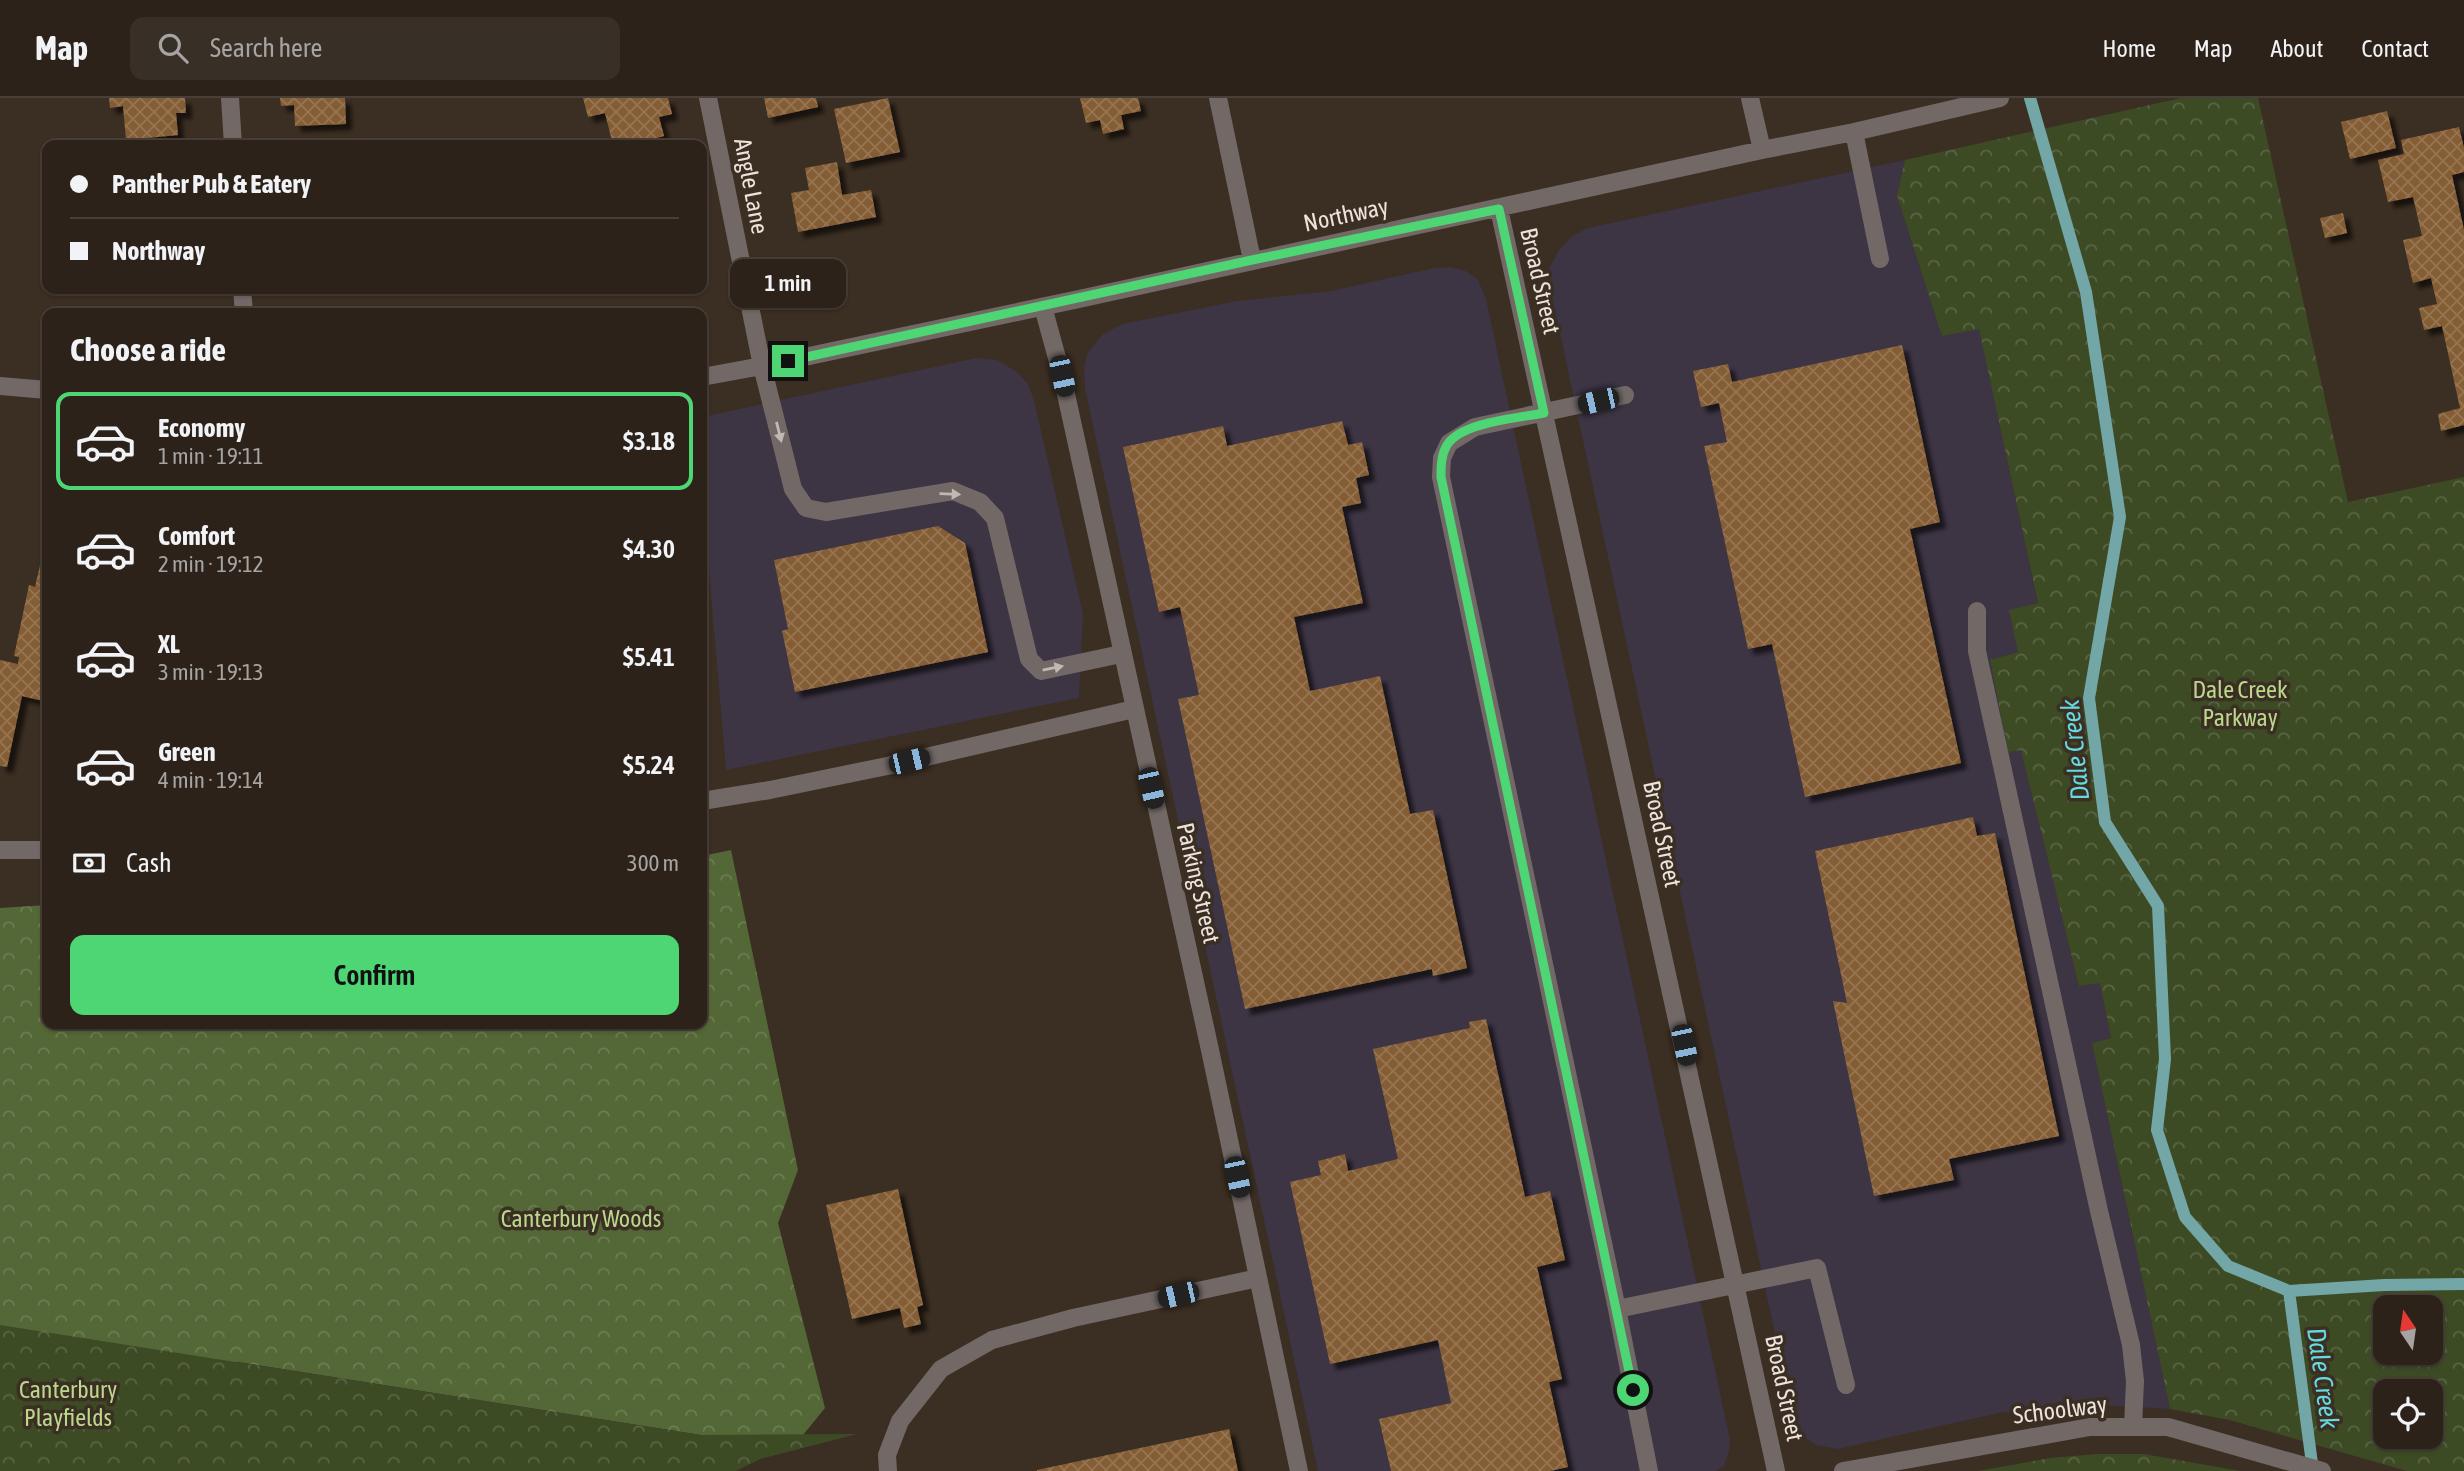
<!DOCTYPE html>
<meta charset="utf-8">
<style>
body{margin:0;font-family:"Asap Condensed",sans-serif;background:#382f27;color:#f1f3f6;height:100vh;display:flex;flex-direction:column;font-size:26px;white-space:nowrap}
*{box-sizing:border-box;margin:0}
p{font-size:23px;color:#a6a4a2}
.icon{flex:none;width:38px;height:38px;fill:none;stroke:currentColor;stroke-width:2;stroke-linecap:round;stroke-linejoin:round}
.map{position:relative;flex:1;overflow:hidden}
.sheet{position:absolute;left:42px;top:210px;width:665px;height:721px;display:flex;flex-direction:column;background:#2c221a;border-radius:14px;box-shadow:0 2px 5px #0004,0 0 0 2px #483f39}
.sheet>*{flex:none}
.banner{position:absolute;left:42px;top:42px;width:665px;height:154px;border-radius:14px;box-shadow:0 2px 5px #0004,0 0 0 2px #483f39;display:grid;align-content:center;height:154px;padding:0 28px;background:#2c221a}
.needle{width:46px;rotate:347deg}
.tools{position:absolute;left:2373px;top:1197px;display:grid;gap:14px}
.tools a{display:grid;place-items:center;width:70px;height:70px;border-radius:14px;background:#2c221a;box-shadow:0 2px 5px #0004,0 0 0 2px #483f39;font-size:35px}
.end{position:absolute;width:32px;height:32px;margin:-16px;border:9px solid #4ed675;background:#111;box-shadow:0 0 0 4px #111}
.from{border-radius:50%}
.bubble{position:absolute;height:49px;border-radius:14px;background:#2c221a;box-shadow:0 2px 5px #0004,0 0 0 2px #483f39;font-size:23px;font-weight:600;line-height:49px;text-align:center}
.car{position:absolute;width:21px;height:42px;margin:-21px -10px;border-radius:9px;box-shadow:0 0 5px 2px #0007;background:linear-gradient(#222 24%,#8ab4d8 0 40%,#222 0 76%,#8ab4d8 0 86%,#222 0)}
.banner b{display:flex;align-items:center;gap:24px;height:66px;font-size:26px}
.banner b+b{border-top:2px solid #483f39}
.banner i{width:18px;height:18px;background:#f1f3f6}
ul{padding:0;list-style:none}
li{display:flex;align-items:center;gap:21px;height:98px;margin:0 14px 10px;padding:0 14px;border:4px solid transparent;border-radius:14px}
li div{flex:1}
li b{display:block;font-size:26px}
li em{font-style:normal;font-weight:600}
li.on{border-color:#4ed675}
li>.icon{width:63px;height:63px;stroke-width:1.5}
h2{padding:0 28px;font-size:32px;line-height:84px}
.pay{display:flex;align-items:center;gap:18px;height:77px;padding:0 28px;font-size:26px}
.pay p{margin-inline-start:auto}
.action{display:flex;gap:14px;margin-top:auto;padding:14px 28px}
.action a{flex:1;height:80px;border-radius:14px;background:#4ed675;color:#111;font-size:28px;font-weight:600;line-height:80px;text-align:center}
header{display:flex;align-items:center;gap:42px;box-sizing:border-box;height:98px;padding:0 35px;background:#2c221a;border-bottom:2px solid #483f39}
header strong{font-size:33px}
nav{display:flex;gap:38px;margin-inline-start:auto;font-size:24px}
.search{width:490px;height:63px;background:#382f27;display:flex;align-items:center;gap:18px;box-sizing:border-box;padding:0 24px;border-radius:14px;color:#a6a4a2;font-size:26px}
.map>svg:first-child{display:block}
.commercial{fill:#3d3444}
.forest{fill:url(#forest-crowns)}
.park{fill:url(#park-crowns);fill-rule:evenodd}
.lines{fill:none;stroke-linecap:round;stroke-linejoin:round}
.stream{stroke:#73a6a7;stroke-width:12}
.building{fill:url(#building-cross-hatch);filter:url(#shadow)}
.minor{stroke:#726967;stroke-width:18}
.oneway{fill:#c1b9b3}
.route{stroke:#4ed675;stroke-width:9}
.labels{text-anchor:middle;stroke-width:7;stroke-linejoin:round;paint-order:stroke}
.street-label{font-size:24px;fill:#ece4dc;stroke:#3b2e22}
.park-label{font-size:24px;fill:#bad88c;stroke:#3b2e22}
.water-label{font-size:26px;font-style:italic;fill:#65dae1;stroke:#3b2e22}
</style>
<header>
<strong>Map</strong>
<div class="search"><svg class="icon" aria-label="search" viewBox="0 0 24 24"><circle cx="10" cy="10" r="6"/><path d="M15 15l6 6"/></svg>Search here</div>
<nav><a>Home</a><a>Map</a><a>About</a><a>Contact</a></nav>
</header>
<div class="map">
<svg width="2464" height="1373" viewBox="0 0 2464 1373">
<defs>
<pattern id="forest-crowns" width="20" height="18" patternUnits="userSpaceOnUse" patternTransform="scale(1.75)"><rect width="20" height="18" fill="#546736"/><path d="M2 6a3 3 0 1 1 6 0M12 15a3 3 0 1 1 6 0" fill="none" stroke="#6d7d52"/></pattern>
<pattern id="park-crowns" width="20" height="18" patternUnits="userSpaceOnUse" patternTransform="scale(1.75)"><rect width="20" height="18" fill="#3d4b25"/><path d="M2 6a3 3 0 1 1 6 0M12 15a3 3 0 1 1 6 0" fill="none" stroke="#596544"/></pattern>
<pattern id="building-cross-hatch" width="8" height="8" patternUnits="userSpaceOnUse" patternTransform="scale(1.75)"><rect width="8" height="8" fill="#845d35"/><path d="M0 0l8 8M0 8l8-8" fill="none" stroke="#967452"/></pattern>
<filter id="shadow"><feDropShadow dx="6" dy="6" stdDeviation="2" flood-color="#0009"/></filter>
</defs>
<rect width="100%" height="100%" fill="#3b2e22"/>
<path class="commercial" d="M 1905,62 L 1897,98 L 1942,238 L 1979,230 L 2038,506 L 2010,512 L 2019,554 L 1990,562 L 2009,654 L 2021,651 L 2079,888 L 2100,884 L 2111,940 L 2092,945 L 2170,1311 L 2098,1307 L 2059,1308 L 1999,1315 L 1838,1351 L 1816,1347 L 1800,1336 L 1793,1320 L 1550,189 L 1550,169 L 1559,152 L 1572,138 L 1588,130 Z
M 1451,169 L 1466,173 L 1478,182 L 1486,201 L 1730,1342 L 1729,1353 L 1724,1368 L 1716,1373 L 1318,1373 L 1085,290 L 1084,269 L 1088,254 L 1103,236 L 1122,226 L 1237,203 L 1331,193 L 1434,170 Z
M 976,260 L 997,262 L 1017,274 L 1028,286 L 1034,302 L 1083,516 L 1079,600 L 726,672 L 702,390 L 702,319 Z"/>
<path class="forest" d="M 731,752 L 798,1072 L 778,1125 L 825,1310 L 803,1337 L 701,1337 L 238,1264 L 0,1328 L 0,810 L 47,807 L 47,926 L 702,926 L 702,758 Z"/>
<path class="park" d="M 2181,0 L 2258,0 L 2348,404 L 2464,379 L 2464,1373 L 2407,1373 L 2230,1322 L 2170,1311 L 2092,945 L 2111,940 L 2100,885 L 2079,888 L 2021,652 L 2008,654 L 1990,562 L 2018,554 L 2009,512 L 2038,505 L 1979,231 L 1942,238 L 1897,98 L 1905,62 ZM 2385,1209 L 2431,1209 L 2431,1255 L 2385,1255 ZM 2385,1293 L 2431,1293 L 2431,1339 L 2385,1339 Z
M 0,1227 L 701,1337 L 857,1336 L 760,1361 L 736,1373 L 0,1373 Z
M 2098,1356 L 2144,1356 L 2240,1373 L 1978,1373 L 2050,1360 Z"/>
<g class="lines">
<path class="stream" d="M 2030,0 L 2086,194 L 2120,419 L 2089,600 L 2105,724 L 2158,808 L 2165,961 L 2157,1032 L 2185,1119 L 2228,1168 L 2289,1193 L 2313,1373
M 2289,1193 L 2384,1187 L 2464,1186"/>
</g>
<path class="building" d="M 109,0 L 185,0 L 186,15 L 176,15 L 178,37 L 126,42 L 123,8 L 110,10 Z
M 280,0 L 345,0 L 346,26 L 295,28 L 294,7 L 281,8 Z
M 583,0 L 668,0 L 672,16 L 659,19 L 664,38 L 629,47 L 613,47 L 605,15 L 588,19 Z
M 764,0 L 816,0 L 818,9 L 768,20 Z
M 888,0 L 900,54 L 846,65 L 834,11 Z
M 1080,0 L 1138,0 L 1141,13 L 1121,17 L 1124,31 L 1103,36 L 1100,22 L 1086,25 Z
M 2387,13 L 2396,50 L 2350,61 L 2341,24 Z
M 2459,29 L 2464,50 L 2464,74 L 2452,77 L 2464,132 L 2464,327 L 2441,333 L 2438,316 L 2460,310 L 2442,228 L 2424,232 L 2419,210 L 2437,206 L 2431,180 L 2413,185 L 2403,142 L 2422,138 L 2413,99 L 2388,104 L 2378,62 L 2404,56 L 2401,42 Z
M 837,64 L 842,97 L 871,92 L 876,119 L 798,134 L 791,95 L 809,92 L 805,70 Z
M 2343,115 L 2347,135 L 2325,140 L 2320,120 Z
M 1902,247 L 1940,424 L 1910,431 L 1961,665 L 1805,699 L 1772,546 L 1748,551 L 1704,348 L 1727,344 L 1719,305 L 1701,309 L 1693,273 L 1728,266 L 1732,284 Z
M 1342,323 L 1348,347 L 1362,344 L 1369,377 L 1356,380 L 1361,405 L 1342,409 L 1363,505 L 1294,519 L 1310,593 L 1380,578 L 1410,716 L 1433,712 L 1467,870 L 1433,878 L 1432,871 L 1245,911 L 1178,601 L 1199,597 L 1180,509 L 1159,514 L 1123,349 L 1223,328 L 1227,348 Z
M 938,428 L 965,445 L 988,554 L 795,594 L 782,533 L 788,531 L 774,462 Z
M 43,454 L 47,455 L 47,604 L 22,598 L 7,669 L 0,668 L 0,562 L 18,566 L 19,559 L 14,558 L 29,487 L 35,489 Z
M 1973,719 L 1977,738 L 1995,735 L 2059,1038 L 1949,1061 L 1954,1082 L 1874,1098 L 1833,903 L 1847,905 L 1815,753 Z
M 1486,921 L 1525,1099 L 1550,1093 L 1565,1162 L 1537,1169 L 1562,1281 L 1549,1284 L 1568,1369 L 1550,1373 L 1391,1373 L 1379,1321 L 1451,1305 L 1438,1242 L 1330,1266 L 1290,1084 L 1321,1077 L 1318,1063 L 1345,1056 L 1348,1073 L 1398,1061 L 1373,951 L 1470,930 L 1469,924 Z
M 898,1091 L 923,1207 L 917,1209 L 921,1226 L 904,1230 L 900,1210 L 852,1221 L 826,1107 Z
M 1229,1331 L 1238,1373 L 1037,1373 L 1037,1372 Z"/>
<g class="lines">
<path class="minor" d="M 230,0 L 233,47
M 708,0 L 762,268 L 793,391 L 806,410 L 826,414 L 953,393 L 980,404 L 995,420 L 1029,561 L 1041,573 L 1121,556
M 1218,0 L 1252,162
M 1750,0 L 1762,52
M 1854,34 L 1880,161
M 1499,111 L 1776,1373
M 242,191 L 244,215
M 1043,209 L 1062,278 L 1210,952 L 1299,1373
M 702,279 L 762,268 L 1079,201 L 1762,52 L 1854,34 L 2000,0
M 0,288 L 47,292
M 1625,297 L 1475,329 L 1449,345 L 1442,360 L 1441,379 L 1617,1211 L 1649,1373
M 1977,513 L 1977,553 L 2099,1113 L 2131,1247 L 2135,1283 L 2133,1329
M 702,703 L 770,692 L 887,668 L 1134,611
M 0,752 L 47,752
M 1617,1211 L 1817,1170 L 1846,1287
M 888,1373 L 887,1357 L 900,1323 L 941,1271 L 992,1242 L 1073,1220 L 1258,1180
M 1843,1373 L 2090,1329 L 2168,1329 L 2322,1373"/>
</g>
<defs><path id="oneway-solid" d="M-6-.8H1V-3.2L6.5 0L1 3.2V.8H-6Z" transform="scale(1.75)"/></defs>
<g class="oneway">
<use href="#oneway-solid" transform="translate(779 334) rotate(76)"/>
<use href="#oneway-solid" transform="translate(950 396) rotate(2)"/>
<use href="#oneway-solid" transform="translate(1053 570) rotate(-11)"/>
</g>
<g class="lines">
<path class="route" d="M 788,263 L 1252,162 L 1499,111 L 1544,315 C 1519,320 1461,324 1447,347 C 1441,357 1441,368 1441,379 L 1633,1292"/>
</g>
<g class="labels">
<g class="street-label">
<text transform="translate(751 88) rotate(79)" y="8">Angle Lane</text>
<text transform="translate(1346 117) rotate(-12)" y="8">Northway</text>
<text transform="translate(1540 183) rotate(77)" y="8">Broad Street</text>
<text transform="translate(1662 736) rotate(78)" y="8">Broad Street</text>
<text transform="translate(1198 785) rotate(77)" y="8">Parking Street</text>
<text transform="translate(1784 1290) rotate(78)" y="8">Broad Street</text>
<text transform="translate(2060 1312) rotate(-7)" y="8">Schoolway</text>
</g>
<g class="park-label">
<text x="2240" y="600">Dale Creek<tspan x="2240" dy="28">Parkway</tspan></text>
<text x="581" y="1129">Canterbury Woods</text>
<text x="68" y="1300">Canterbury<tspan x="68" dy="28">Playfields</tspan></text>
</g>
<g class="water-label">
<text transform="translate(2075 652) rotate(-96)" y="9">Dale Creek</text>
<text transform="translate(2323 1280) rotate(82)" y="9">Dale Creek</text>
</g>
</g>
</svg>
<div class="tools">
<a><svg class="needle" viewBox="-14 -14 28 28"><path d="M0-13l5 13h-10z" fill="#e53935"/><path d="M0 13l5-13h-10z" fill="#a6a4a2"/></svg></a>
<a><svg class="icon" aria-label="locate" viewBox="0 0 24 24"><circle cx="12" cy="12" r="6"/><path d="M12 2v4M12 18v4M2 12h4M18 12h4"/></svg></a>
</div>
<i class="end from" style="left:1633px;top:1292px"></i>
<i class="end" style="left:788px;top:263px"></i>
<div class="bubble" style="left:730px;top:161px;width:116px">1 min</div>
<i class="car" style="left:1062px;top:278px;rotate:168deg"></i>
<i class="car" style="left:1598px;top:303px;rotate:257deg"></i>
<i class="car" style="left:909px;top:663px;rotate:77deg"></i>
<i class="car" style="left:1151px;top:690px;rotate:167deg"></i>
<i class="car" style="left:1684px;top:947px;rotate:168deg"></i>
<i class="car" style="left:1237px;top:1079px;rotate:168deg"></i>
<i class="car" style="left:1178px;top:1197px;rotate:257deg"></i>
<div class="banner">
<b><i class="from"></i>Panther Pub &amp; Eatery</b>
<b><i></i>Northway</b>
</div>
<section class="sheet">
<h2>Choose a ride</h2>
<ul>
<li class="on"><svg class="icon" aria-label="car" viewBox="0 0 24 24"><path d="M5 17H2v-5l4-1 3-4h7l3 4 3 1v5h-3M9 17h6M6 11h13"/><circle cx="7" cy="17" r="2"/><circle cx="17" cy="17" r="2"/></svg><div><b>Economy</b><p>1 min · 19:11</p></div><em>$3.18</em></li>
<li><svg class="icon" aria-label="car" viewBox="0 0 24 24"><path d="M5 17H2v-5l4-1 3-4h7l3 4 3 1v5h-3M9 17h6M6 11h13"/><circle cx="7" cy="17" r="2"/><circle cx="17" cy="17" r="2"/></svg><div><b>Comfort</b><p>2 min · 19:12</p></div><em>$4.30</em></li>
<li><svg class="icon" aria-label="car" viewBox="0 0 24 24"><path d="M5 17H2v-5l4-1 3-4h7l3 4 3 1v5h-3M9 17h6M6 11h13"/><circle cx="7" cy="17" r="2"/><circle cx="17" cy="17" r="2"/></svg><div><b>XL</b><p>3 min · 19:13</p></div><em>$5.41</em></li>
<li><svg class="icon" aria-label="car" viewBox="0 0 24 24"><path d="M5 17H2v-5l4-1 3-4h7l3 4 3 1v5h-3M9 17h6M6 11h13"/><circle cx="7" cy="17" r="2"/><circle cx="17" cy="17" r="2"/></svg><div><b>Green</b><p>4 min · 19:14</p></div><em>$5.24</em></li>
</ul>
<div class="pay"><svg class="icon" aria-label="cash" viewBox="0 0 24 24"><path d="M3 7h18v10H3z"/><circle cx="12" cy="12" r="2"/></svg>Cash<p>300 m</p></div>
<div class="action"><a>Confirm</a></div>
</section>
</div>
